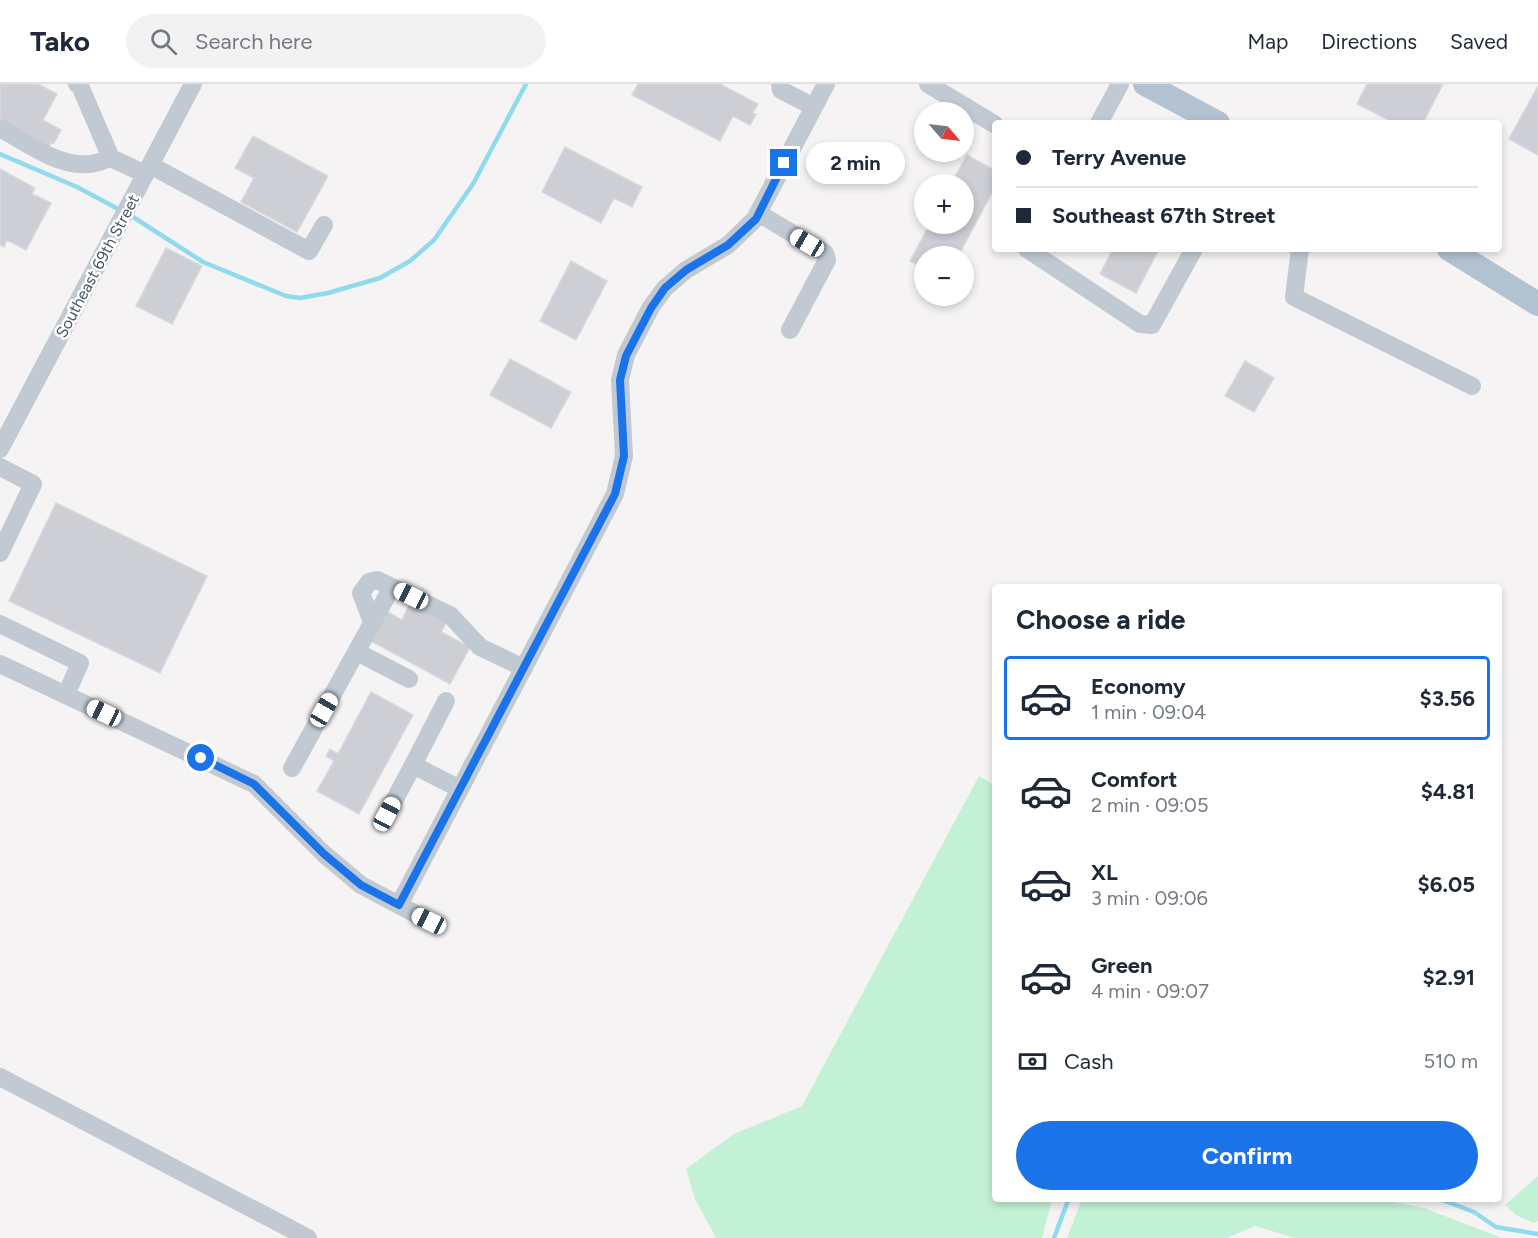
<!DOCTYPE html>
<meta charset="utf-8">
<style>
body{margin:0;font-family:Figtree,sans-serif;background:#f2f2f3;color:#1f2937;height:100vh;display:flex;flex-direction:column;font-size:22px;white-space:nowrap}
*{box-sizing:border-box;margin:0}
p{font-size:20px;color:#747a83}
.icon{flex:none;width:33px;height:33px;fill:none;stroke:currentColor;stroke-width:2;stroke-linecap:round;stroke-linejoin:round}
.map{position:relative;flex:1;overflow:hidden}
.sheet{position:absolute;left:992px;top:500px;width:510px;height:618px;display:flex;flex-direction:column;background:#fff;border-radius:6px;box-shadow:0 3px 9px #0003}
.sheet>*{flex:none}
.top-card{position:absolute;left:992px;top:36px;width:510px;height:132px;border-radius:6px;box-shadow:0 3px 9px #0003;display:grid;align-content:center;height:132px;padding:0 24px;background:#fff}
.needle{width:39px;rotate:118deg}
.controls{position:absolute;left:914px;top:18px;display:grid;gap:12px}
.controls a{display:grid;place-items:center;width:60px;height:60px;border-radius:50%;background:#fff;box-shadow:0 3px 9px #0003;font-size:30px}
.end{position:absolute;width:27px;height:27px;margin:-14px;border:8px solid #1a73e8;background:#fff;box-shadow:0 0 0 3px #fff}
.from{border-radius:50%}
.bubble{position:absolute;height:42px;border-radius:21px;background:#fff;box-shadow:0 3px 9px #0003;font-size:20px;font-weight:700;line-height:42px;text-align:center}
.car{position:absolute;width:18px;height:36px;margin:-18px -9px;border-radius:8px;box-shadow:0 0 4px 2px #0007;background:linear-gradient(#fff 24%,#345 0 40%,#fff 0 76%,#345 0 86%,#fff 0)}
.top-card b{display:flex;align-items:center;gap:21px;height:57px;font-size:22px}
.top-card b+b{border-top:2px solid #e0e1e3}
.top-card i{width:15px;height:15px;background:#1f2937}
ul{padding:0;list-style:none}
li{display:flex;align-items:center;gap:18px;height:84px;margin:0 12px 9px;padding:0 12px;border:3px solid transparent;border-radius:6px}
li div{flex:1}
li b{display:block;font-size:22px}
li em{font-style:normal;font-weight:700}
li.selected{border-color:#1a73e8}
li>.icon{width:54px;height:54px;stroke-width:1.5}
h2{padding:0 24px;font-size:27px;line-height:72px}
.pay{display:flex;align-items:center;gap:15px;height:66px;padding:0 24px;font-size:22px}
.pay p{margin-inline-start:auto}
.primary-button{display:flex;gap:12px;margin-top:auto;padding:12px 24px}
.primary-button a{flex:1;height:69px;border-radius:36px;background:#1a73e8;color:#fff;font-size:24px;font-weight:700;line-height:69px;text-align:center}
header{display:flex;align-items:center;gap:36px;box-sizing:border-box;height:84px;padding:0 30px;background:#fff;border-bottom:2px solid #e0e1e3}
header strong{font-size:28px}
nav{display:flex;gap:33px;margin-inline-start:auto;font-size:21px}
.search{width:420px;height:54px;background:#f2f2f3;display:flex;align-items:center;gap:15px;box-sizing:border-box;padding:0 21px;border-radius:33px;color:#747a83;font-size:22px}
.map>svg:first-child{display:block}
.green{fill:#c3f1d5}
.lines{fill:none;stroke-linecap:round;stroke-linejoin:round}
.stream{stroke:#90daee;stroke-width:4.5}
.building{fill:#cdcfd5;stroke:#d7d9de;stroke-width:1.5}
.minor{stroke:#c1cad2;stroke-width:18}
.major{stroke:#b3c2d1;stroke-width:24}
.route{stroke:#1a73e8;stroke-width:8}
.labels{text-anchor:middle;stroke-width:5;stroke-linejoin:round;paint-order:stroke}
.street-label{font-size:16px;fill:#4a5661;stroke:#fff}
</style>
<header>
<strong>Tako</strong>
<div class="search"><svg class="icon" aria-label="search" viewBox="0 0 24 24"><circle cx="10" cy="10" r="6"/><path d="M15 15l6 6"/></svg>Search here</div>
<nav><a>Map</a><a>Directions</a><a>Saved</a></nav>
</header>
<div class="map">
<svg width="1538" height="1154" viewBox="0 0 1538 1154">
<rect width="100%" height="100%" fill="#f5f3f3"/>
<path class="green" d="M 979,692 L 994,701 L 994,1114 L 1052,1115 L 1042,1154 L 716,1154 L 695,1115 L 686,1085 L 734,1050 L 802,1022 Z
M 1538,1092 L 1538,1137 L 1534,1139 L 1516,1131 L 1505,1121 Z
M 1082,1115 L 1377,1115 L 1424,1124 L 1502,1154 L 1295,1154 L 1255,1142 L 1226,1154 L 1067,1154 Z"/>
<g class="lines">
<path class="stream" d="M 0,70 L 77,103 L 122,127
M 130,131 L 203,178 L 286,212 L 300,214 L 328,209 L 380,194 L 410,177 L 434,156 L 473,100 L 526,0
M 1437,1114 L 1474,1128 L 1496,1143 L 1538,1150
M 1054,1154 L 1069,1114"/>
</g>
<path class="building" d="M 0,0 L 38,0 L 57,10 L 43,36 L 61,46 L 54,59 L 52,58 L 49,63 L 0,37 Z
M 638,0 L 720,0 L 758,20 L 753,29 L 756,30 L 750,41 L 733,32 L 720,57 L 632,11 Z
M 1367,0 L 1443,0 L 1423,39 L 1394,39 L 1357,20 Z
M 1538,2 L 1538,71 L 1509,55 Z
M 253,52 L 328,92 L 297,148 L 241,118 L 254,94 L 235,84 Z
M 565,63 L 642,103 L 632,123 L 614,114 L 601,139 L 542,108 Z
M 967,71 L 994,86 L 994,105 L 958,172 L 924,172 L 924,185 L 910,177 L 930,140 L 963,140 L 963,100 L 951,100 Z
M 0,85 L 35,104 L 32,110 L 51,119 L 26,166 L 7,156 L 4,163 L 0,161 Z
M 166,164 L 202,182 L 172,240 L 136,222 Z
M 1113,165 L 1159,165 L 1136,209 L 1100,190 Z
M 571,177 L 607,197 L 576,256 L 540,237 Z
M 510,275 L 571,308 L 551,344 L 490,311 Z
M 1245,277 L 1274,294 L 1254,328 L 1225,312 Z
M 56,419 L 207,492 L 160,589 L 9,517 Z
M 411,517 L 447,537 L 441,548 L 470,563 L 450,600 L 371,557 L 386,527 L 402,536 Z
M 371,608 L 413,631 L 359,730 L 317,707 L 334,677 L 326,672 L 330,665 L 338,670 Z"/>
<g class="lines">
<path class="minor" d="M 77,0 L 80,2 L 111,74
M 780,0 L 781,6 L 814,23
M 928,0 L 994,40
M 1099,39 L 1120,0
M 0,44 C 25,58 58,83 88,80 C 96,80 104,76 111,74 L 145,90
M 150,81 L 309,167 L 324,141
M 758,129 L 825,169 L 827,176 L 790,246
M 1027,165 L 1140,240 L 1152,241 L 1194,165
M 1300,165 L 1294,213 L 1472,302
M 0,365 L 193,0
M 0,383 L 33,400 L 0,469
M 372,538 L 361,509 L 369,498 L 377,496 L 392,503
M 0,540 L 80,579 L 66,611
M 357,568 L 409,595
M 0,580 L 254,700 L 324,770 L 361,801 L 429,837
M 413,681 L 446,617
M 292,684 L 392,503 L 450,531 L 480,563 L 524,584
M 387,730 L 413,681 L 460,705
M 399,821 L 615,410 L 624,372 L 620,296 L 626,271 L 651,223 L 665,204 L 686,186 L 728,161 L 755,135 L 826,0
M 0,993 L 308,1154"/>
<path class="major" d="M 1145,0 L 1218,39
M 1449,165 L 1538,220"/>
</g>
<g class="lines">
<path class="route" d="M 201,674 L 254,700 L 324,770 L 361,801 L 399,821 L 615,410 L 624,372 L 620,296 L 626,272 L 651,224 L 665,204 L 686,186 L 728,161 L 756,135 L 784,79"/>
</g>
<g class="labels">
<g class="street-label">
<text transform="translate(97 182) rotate(-62)" y="6">Southeast 69th Street</text>
</g>
</g>
</svg>
<div class="controls">
<a><svg class="needle" viewBox="-14 -14 28 28"><path d="M0-13l5 13h-10z" fill="#e53935"/><path d="M0 13l5-13h-10z" fill="#747a83"/></svg></a>
<a>+</a>
<a>−</a>
</div>
<i class="end from" style="left:201px;top:674px"></i>
<i class="end" style="left:784px;top:79px"></i>
<div class="bubble" style="left:806px;top:58px;width:99px">2 min</div>
<i class="car" style="left:807px;top:159px;rotate:300deg"></i>
<i class="car" style="left:411px;top:512px;rotate:296deg"></i>
<i class="car" style="left:324px;top:626px;rotate:30deg"></i>
<i class="car" style="left:104px;top:629px;rotate:295deg"></i>
<i class="car" style="left:387px;top:730px;rotate:28deg"></i>
<i class="car" style="left:429px;top:837px;rotate:296deg"></i>
<div class="top-card">
<b><i class="from"></i>Terry Avenue</b>
<b><i></i>Southeast 67th Street</b>
</div>
<section class="sheet">
<h2>Choose a ride</h2>
<ul>
<li class="selected"><svg class="icon" aria-label="car" viewBox="0 0 24 24"><path d="M5 17H2v-5l4-1 3-4h7l3 4 3 1v5h-3M9 17h6M6 11h13"/><circle cx="7" cy="17" r="2"/><circle cx="17" cy="17" r="2"/></svg><div><b>Economy</b><p>1 min · 09:04</p></div><em>$3.56</em></li>
<li><svg class="icon" aria-label="car" viewBox="0 0 24 24"><path d="M5 17H2v-5l4-1 3-4h7l3 4 3 1v5h-3M9 17h6M6 11h13"/><circle cx="7" cy="17" r="2"/><circle cx="17" cy="17" r="2"/></svg><div><b>Comfort</b><p>2 min · 09:05</p></div><em>$4.81</em></li>
<li><svg class="icon" aria-label="car" viewBox="0 0 24 24"><path d="M5 17H2v-5l4-1 3-4h7l3 4 3 1v5h-3M9 17h6M6 11h13"/><circle cx="7" cy="17" r="2"/><circle cx="17" cy="17" r="2"/></svg><div><b>XL</b><p>3 min · 09:06</p></div><em>$6.05</em></li>
<li><svg class="icon" aria-label="car" viewBox="0 0 24 24"><path d="M5 17H2v-5l4-1 3-4h7l3 4 3 1v5h-3M9 17h6M6 11h13"/><circle cx="7" cy="17" r="2"/><circle cx="17" cy="17" r="2"/></svg><div><b>Green</b><p>4 min · 09:07</p></div><em>$2.91</em></li>
</ul>
<div class="pay"><svg class="icon" aria-label="cash" viewBox="0 0 24 24"><path d="M3 7h18v10H3z"/><circle cx="12" cy="12" r="2"/></svg>Cash<p>510 m</p></div>
<div class="primary-button"><a>Confirm</a></div>
</section>
</div>
